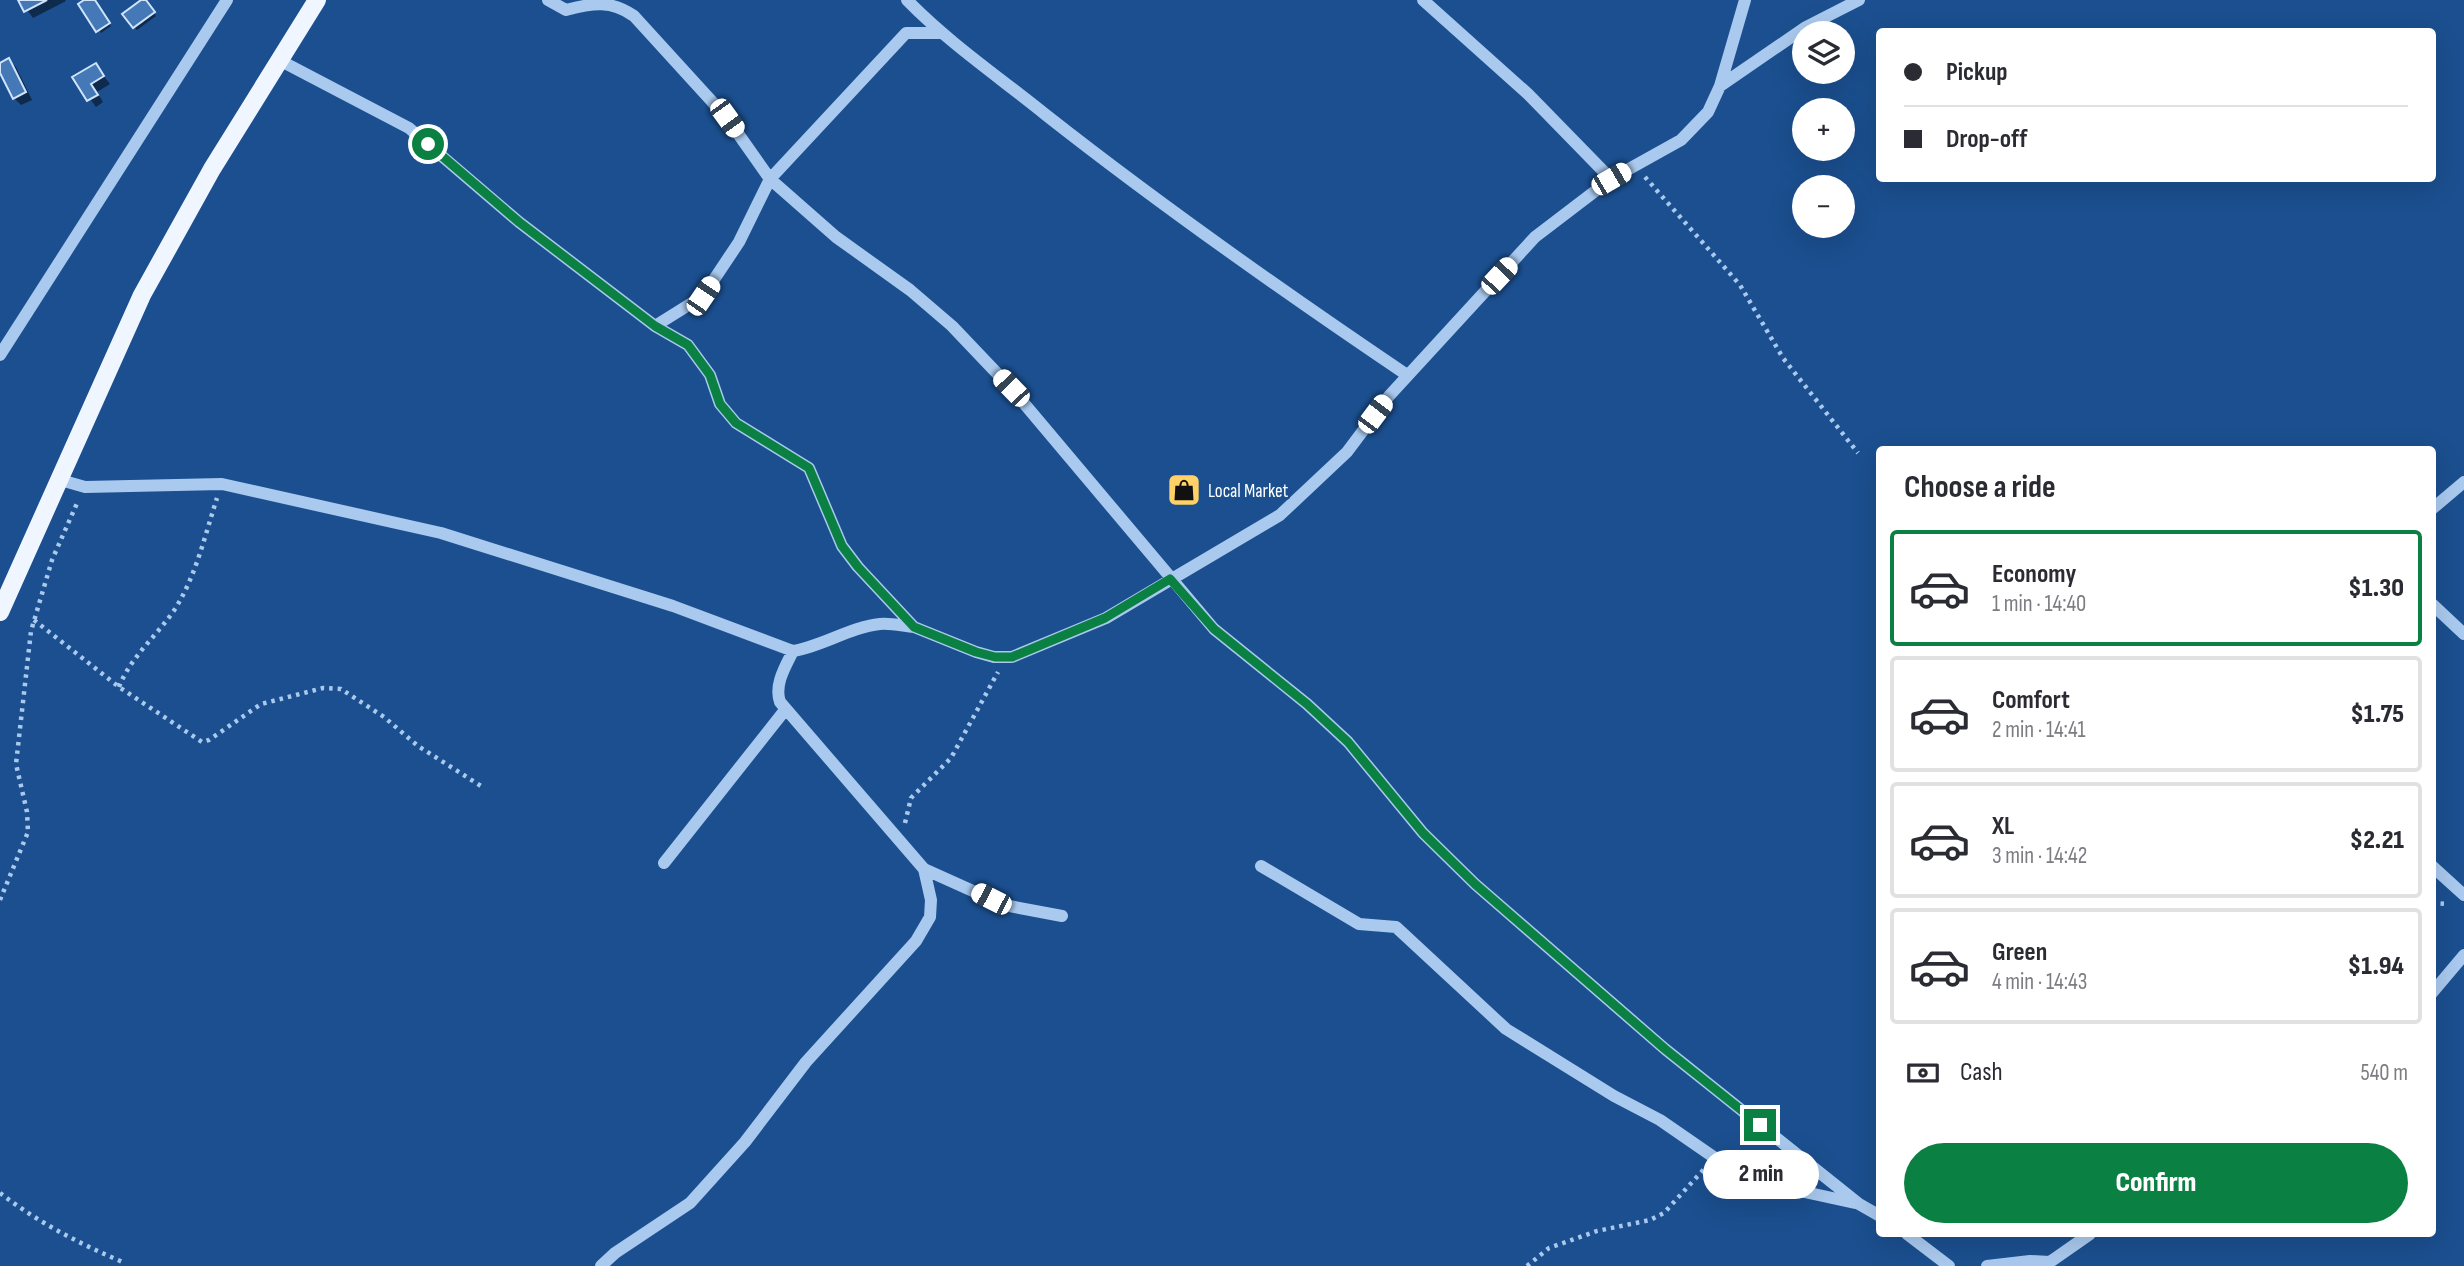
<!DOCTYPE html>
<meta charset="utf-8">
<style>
body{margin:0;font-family:"Sofia Sans Condensed",sans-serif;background:#f2f2f3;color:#2b2b33;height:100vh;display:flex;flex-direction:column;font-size:26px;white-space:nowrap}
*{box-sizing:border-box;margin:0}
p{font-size:23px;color:#7c7c81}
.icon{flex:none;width:38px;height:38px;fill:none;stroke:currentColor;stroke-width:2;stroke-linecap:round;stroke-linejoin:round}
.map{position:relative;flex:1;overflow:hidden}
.side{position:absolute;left:1876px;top:446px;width:560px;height:791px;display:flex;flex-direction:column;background:#fff;border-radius:7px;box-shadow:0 7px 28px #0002}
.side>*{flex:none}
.banner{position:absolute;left:1876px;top:28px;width:560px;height:154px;border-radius:7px;box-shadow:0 7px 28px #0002;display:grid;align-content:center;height:154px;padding:0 28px;background:#fff}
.fabs{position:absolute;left:1792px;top:21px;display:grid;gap:14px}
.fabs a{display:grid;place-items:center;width:63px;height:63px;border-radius:50%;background:#fff;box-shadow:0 7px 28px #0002;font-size:35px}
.end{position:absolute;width:32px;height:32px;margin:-16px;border:9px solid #0b8043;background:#fff;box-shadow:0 0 0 4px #fff}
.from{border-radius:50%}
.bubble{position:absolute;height:49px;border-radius:24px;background:#fff;box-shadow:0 7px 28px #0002;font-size:23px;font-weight:800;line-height:49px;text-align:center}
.car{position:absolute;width:21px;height:42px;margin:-21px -10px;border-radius:9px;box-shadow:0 0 5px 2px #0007;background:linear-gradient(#fff 24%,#345 0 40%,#fff 0 76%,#345 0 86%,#fff 0)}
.banner b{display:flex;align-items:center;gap:24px;height:66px;font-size:26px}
.banner b+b{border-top:2px solid #e1e1e2}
.banner i{width:18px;height:18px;background:#2b2b33}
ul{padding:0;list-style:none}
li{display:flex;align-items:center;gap:21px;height:116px;margin:0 14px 10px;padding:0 14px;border:4px solid #e1e1e2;border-radius:7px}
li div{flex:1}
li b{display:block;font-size:26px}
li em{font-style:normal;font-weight:800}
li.selected{border-color:#0b8043}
li>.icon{width:63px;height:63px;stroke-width:1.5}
h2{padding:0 28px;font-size:32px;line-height:84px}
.pay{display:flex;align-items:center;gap:18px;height:77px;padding:0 28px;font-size:26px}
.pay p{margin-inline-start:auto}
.action{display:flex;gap:14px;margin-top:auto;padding:14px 28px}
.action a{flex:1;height:80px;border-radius:42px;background:#0b8043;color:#fff;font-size:28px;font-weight:800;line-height:80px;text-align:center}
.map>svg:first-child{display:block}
.shadow{fill:#0007}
.building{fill:#4478b7;stroke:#cfe3fa;stroke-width:2}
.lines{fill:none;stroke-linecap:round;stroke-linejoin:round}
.path{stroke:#a9c9ee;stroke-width:4.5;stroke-dasharray:3.5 5;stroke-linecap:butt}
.minor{stroke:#a9c9ee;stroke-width:12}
.major{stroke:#f0f6ff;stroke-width:18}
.route{stroke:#0b8043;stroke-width:9}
.labels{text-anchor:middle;stroke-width:5;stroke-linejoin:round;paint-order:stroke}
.poi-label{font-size:19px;fill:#fff;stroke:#1b4f8f;text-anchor:start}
</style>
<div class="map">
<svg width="2464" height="1266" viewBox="0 0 2464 1266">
<rect width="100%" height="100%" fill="#1b4f8f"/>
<path class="shadow" d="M 20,0 L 65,0 L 66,1 L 33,18 Z
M 87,0 L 94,0 L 111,26 L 101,33 Z
M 147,3 L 156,16 L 137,30 L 134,27 Z
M 9,60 L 16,67 L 32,100 L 21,105 L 14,98 L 0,69 L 0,65 Z
M 95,65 L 110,84 L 97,92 L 103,102 L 96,107 L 75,78 Z"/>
<path class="building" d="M 18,0 L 47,0 L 24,12 Z
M 84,0 L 95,0 L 110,23 L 96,32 L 78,4 Z
M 141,0 L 146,0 L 155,12 L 133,28 L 122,14 Z
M 9,58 L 26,92 L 13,99 L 0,73 L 0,63 Z
M 96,63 L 104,76 L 91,84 L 98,95 L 87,101 L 72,77 Z"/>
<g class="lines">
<path class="path" d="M 1645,177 L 1740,285 L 1783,358 L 1858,453
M 34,620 L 119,687 L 202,742 L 209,740 L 261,704 L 323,688 L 341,689 L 384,717 L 418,746 L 481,786
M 119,687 C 131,656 157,636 175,609 C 196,576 205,535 217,498
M 905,823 L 911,798 L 951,758 L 998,672
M 0,900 L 28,832 L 27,812 L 16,764 L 31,631 L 52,560 L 78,501
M 2432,903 L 2449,904
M 0,1193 C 39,1223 80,1244 125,1263
M 1527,1266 L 1549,1248 L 1597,1231 L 1650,1220 L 1664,1213 L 1705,1168"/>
<path class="minor" d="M 548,0 L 566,10 C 593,3 611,0 634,16 L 727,118 L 770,179 L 836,237 L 910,290 L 952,326 L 1011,388 L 1214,629 L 1307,704 L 1348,742 L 1423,833 L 1475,884 L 1665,1049 L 1859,1204 L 1880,1216
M 907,0 C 949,43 999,77 1046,115 C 1163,207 1284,292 1407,375
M 1423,0 L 1528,94 L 1611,179
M 281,61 L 409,128 L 519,222 L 655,326 L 688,345 L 710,375 L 720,404 L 736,423 L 809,468 L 842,546 L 858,567 L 914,627 L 976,652 L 994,657 L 1012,657 L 1106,618 L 1280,515 L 1347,452 L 1389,396 L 1535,237 L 1611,179 L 1681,140 L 1708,112 L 1720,86 L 1745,0
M 1720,86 L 1806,27 L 1859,0
M 655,326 L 703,296 L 739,242 L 770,179 L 906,33 L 939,33
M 0,355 L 227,0
M 57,479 L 85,487 L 222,484 L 441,533 L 673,606 L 793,651 C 823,646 850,627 880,624 C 891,623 903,626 914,627
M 2432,509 L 2464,482
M 2432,604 L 2464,634
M 793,651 C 785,667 774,685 780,702 L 924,869 L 1004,905 L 1062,916
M 664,863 L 785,710
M 1261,866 L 1359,924 L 1396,927 L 1506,1029 L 1614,1096 L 1660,1120 L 1715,1158 L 1773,1185 L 1855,1203
M 2432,866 L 2464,895
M 2432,993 L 2464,955
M 1907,1234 L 1949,1266
M 601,1266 L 615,1253 L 690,1203 L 745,1142 L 806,1062 L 916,941 L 930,917 L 931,900 L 924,869
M 1987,1266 L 2030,1261 L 2050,1262 L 2090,1234"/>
<path class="major" d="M 0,612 L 142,295 L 212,169 L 317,0"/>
</g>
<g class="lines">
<path class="route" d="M 428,144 L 519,222 L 655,326 L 688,345 L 710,375 L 720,404 L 736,423 L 809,468 L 842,546 L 858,567 L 914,627 L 976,652 L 995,657 L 1012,657 L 1105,618 L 1170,579 L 1214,629 L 1307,704 L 1348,742 L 1423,833 L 1475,884 L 1665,1049 L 1760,1125"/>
</g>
<defs>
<symbol id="shop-square" viewBox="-11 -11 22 22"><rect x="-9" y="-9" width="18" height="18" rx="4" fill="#ffd166" stroke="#1b4f8f"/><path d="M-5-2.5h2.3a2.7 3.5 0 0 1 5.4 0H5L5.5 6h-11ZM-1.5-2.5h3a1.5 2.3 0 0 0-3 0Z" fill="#111"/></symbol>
</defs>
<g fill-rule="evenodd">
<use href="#shop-square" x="1165" y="471" width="38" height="38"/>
</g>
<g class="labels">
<g class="poi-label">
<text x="1208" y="497">Local Market</text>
</g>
</g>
</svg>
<div class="fabs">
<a><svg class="icon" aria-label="layers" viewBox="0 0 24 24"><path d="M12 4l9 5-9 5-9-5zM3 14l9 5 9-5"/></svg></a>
<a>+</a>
<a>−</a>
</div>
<i class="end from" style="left:428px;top:144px"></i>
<i class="end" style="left:1760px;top:1125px"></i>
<div class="bubble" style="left:1703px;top:1150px;width:116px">2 min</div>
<i class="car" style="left:727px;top:118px;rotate:144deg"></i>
<i class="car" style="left:1611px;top:179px;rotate:60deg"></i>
<i class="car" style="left:1499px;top:276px;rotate:43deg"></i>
<i class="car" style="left:703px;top:296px;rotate:34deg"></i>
<i class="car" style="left:1011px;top:388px;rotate:316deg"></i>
<i class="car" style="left:1375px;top:414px;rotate:37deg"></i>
<i class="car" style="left:991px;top:899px;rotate:297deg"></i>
<div class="banner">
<b><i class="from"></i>Pickup</b>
<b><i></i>Drop-off</b>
</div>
<section class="side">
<h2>Choose a ride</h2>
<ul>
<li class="selected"><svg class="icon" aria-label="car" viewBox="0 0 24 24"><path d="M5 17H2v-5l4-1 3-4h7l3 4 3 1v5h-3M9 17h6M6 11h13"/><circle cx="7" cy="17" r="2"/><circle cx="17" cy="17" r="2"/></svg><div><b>Economy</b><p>1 min · 14:40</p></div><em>$1.30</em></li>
<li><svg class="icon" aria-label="car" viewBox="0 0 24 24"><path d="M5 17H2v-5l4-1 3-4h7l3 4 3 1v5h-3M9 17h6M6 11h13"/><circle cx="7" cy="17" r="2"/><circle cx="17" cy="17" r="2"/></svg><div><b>Comfort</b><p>2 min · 14:41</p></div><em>$1.75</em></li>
<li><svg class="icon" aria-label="car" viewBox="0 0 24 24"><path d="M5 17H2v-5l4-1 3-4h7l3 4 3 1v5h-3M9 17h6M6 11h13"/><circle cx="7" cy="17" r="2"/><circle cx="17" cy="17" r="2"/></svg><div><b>XL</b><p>3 min · 14:42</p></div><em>$2.21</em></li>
<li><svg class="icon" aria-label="car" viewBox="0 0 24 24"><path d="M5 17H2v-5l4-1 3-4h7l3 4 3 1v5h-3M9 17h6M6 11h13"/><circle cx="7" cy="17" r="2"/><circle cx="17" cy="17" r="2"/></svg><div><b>Green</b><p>4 min · 14:43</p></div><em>$1.94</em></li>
</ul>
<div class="pay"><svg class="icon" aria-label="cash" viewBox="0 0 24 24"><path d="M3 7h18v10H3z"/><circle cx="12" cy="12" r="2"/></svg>Cash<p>540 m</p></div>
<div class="action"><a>Confirm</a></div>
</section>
</div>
